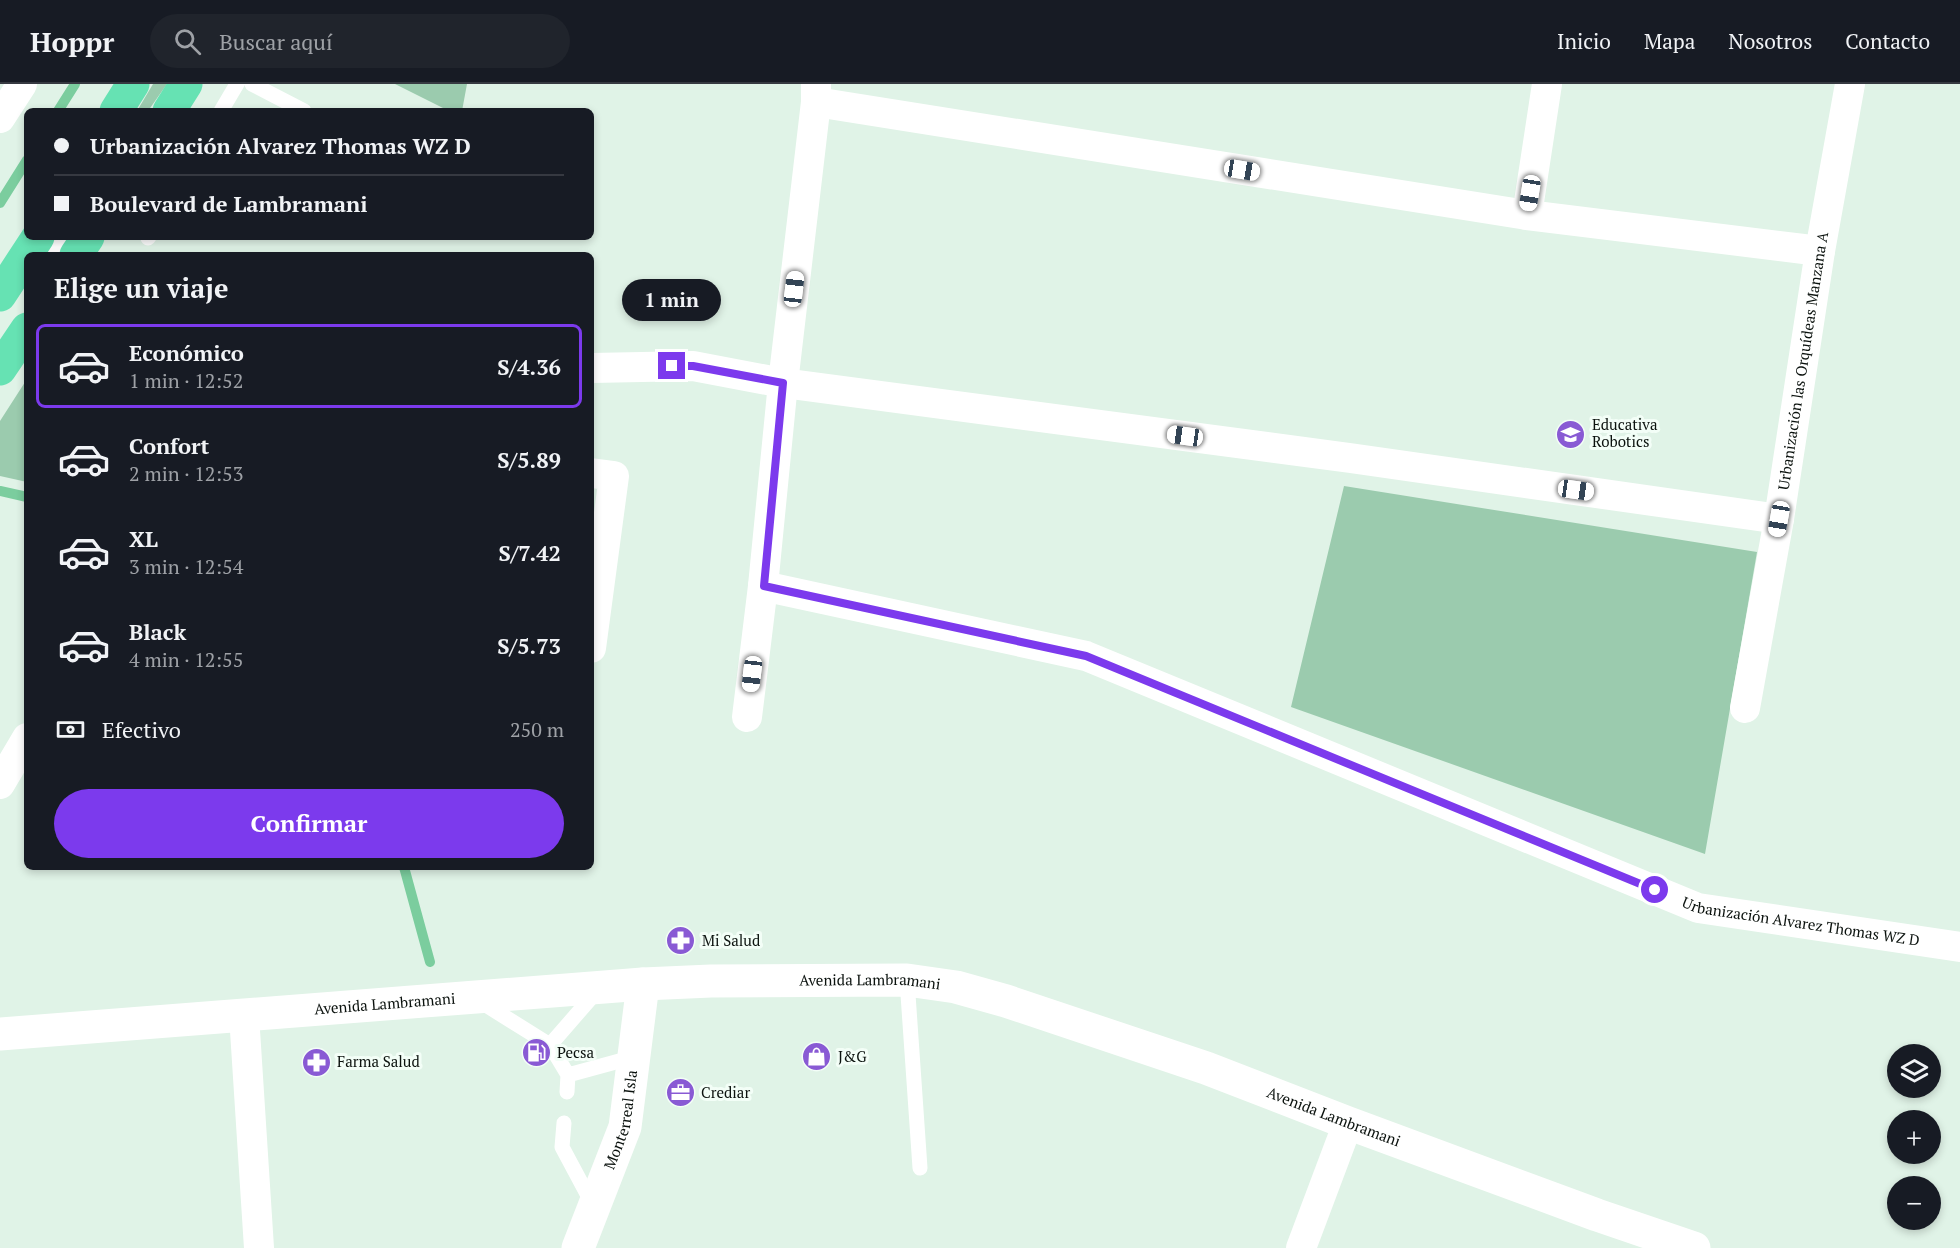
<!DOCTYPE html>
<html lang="es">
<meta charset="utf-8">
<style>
body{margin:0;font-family:"PT Serif",serif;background:#20242c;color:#f1f3f6;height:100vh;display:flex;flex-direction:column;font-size:22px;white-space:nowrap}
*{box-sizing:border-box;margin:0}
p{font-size:20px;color:#9ea1a6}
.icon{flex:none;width:33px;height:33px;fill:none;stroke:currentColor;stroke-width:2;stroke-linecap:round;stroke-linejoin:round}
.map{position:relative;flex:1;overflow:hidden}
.side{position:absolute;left:24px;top:168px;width:570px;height:618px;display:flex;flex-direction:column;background:#171b24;border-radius:9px;box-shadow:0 3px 9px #0003}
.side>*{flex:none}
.top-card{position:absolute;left:24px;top:24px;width:570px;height:132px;border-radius:9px;box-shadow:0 3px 9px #0003;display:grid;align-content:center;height:132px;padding:0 30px;background:#171b24}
.controls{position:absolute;left:1887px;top:960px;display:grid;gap:12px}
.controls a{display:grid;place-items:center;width:54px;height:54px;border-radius:50%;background:#171b24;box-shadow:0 3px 9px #0003;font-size:30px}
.end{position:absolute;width:27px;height:27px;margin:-14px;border:8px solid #7c3aed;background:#fff;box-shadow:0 0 0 3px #fff}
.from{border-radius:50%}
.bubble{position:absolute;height:42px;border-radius:21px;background:#171b24;box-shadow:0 3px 9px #0003;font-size:20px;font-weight:700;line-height:42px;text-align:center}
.car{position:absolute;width:18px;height:36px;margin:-18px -9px;border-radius:8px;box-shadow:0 0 4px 2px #0007;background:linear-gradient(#fff 24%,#345 0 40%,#fff 0 76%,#345 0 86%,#fff 0)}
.top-card b{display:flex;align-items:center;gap:21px;height:57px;font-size:22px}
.top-card b+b{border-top:2px solid #363941}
.top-card i{width:15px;height:15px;background:#f1f3f6}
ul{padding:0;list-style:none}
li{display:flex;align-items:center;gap:18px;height:84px;margin:0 12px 9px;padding:0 18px;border:3px solid transparent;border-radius:9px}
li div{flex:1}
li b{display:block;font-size:22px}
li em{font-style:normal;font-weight:700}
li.selected{border-color:#7c3aed}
li>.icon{width:54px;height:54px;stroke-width:1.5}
h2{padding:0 30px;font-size:27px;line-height:72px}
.pay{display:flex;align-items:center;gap:15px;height:66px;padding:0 30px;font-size:22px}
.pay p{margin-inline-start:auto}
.button{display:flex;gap:12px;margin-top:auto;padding:12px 30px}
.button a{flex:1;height:69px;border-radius:36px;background:#7c3aed;color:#fff;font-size:24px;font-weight:700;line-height:69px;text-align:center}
header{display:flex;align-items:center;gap:36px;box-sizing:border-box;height:84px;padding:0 30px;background:#171b24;border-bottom:2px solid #363941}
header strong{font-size:28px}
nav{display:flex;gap:33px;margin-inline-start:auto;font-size:21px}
.search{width:420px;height:54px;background:#20242c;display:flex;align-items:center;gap:15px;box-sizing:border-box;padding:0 21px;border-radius:33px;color:#9ea1a6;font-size:22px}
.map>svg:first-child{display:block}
.green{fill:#9bcbae}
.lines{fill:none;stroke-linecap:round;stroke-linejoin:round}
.stream{stroke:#7bcd9e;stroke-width:10}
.lane{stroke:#fff;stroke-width:15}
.street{stroke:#fff;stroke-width:30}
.secondary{stroke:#fff;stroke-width:33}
.primary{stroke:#66e2b3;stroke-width:33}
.route{stroke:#7c3aed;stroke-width:8}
.labels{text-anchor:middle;stroke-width:6;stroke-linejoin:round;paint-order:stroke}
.street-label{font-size:15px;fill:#0b120e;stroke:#f3fef7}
.poi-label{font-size:15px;fill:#0b120e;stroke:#f3fef7;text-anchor:start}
</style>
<header>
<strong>Hoppr</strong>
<div class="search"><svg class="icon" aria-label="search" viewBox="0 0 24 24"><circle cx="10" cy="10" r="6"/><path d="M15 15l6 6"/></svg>Buscar aquí</div>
<nav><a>Inicio</a><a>Mapa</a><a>Nosotros</a><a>Contacto</a></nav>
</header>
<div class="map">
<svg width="1960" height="1164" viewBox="0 0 1960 1164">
<rect width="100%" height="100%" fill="#e0f3e7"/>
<path class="green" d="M 153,0 L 167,0 L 148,27 L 137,27 Z
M 395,0 L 467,0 L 462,27 L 449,27 Z
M 27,295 L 27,398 L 0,392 L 0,337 Z
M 1344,402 L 1757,468 L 1705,770 L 1291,623 Z"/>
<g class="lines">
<path class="stream" d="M 58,27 L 75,0
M 0,119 L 27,76
M 0,407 L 27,413
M 404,783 L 430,878"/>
<path class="lane" d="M 252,0 L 304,27
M 221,27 L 237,0
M 148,154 L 149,153
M 907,896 L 920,1084
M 481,918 L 550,961 L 568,991 L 567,1008
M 550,961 L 597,907
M 568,991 L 634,973
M 564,1039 L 562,1063 L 593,1121"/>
<g class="street">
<path d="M 816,18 L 1527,131 L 1820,167"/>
<path d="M 0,34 L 22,0"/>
<path d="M 1527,131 L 1547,0"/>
<path d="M 37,153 L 65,171"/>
<path d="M 591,284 L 693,282 L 783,299 L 1350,374 L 1779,435"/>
<path d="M 591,389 L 614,392 L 591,564"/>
<path id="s1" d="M 763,502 L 1086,572 L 1698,824 L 1960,863"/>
<path id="s2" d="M 1745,624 L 1779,435 L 1820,167 L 1850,0"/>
<path d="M 747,633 L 763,502 L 783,299 L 816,18 L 816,0"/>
<path d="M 0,700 L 27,654"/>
<path d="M 244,931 L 259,1164"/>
<path d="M 1301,1164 L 1348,1039"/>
</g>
<g class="secondary">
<path id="s3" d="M 0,950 L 643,900 L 711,897 L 907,896 L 956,903 L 1006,917 L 1206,984 L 1348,1039 L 1597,1131 L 1694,1164"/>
<path id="s4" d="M 578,1164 L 625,1043 L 643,900"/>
</g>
<path class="primary" d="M 116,27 L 133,0
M 169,27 L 186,0
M 76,171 L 88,153
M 0,211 L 38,153
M 0,285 L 27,245"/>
</g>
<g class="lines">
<path class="route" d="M 672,282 L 693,282 L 783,299 L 764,502 L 1086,572 L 1655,806"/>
</g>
<defs>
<symbol id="school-disc" viewBox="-11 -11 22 22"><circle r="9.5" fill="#895ad4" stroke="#f3fef7"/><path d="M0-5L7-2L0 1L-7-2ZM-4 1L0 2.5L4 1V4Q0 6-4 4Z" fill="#fff"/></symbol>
<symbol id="pharmacy-disc" viewBox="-11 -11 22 22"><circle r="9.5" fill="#895ad4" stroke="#f3fef7"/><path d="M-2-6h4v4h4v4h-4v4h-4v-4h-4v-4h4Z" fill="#fff"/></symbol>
<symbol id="fuel-disc" viewBox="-11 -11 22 22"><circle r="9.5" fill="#895ad4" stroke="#f3fef7"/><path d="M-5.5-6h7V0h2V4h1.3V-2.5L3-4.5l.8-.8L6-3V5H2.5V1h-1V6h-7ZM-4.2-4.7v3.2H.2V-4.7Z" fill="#fff"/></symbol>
<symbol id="shop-disc" viewBox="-11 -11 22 22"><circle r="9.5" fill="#895ad4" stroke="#f3fef7"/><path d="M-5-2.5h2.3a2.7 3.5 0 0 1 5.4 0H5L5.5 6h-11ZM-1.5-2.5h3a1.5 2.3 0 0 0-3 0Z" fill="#fff"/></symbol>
<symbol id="office-disc" viewBox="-11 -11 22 22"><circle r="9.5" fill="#895ad4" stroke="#f3fef7"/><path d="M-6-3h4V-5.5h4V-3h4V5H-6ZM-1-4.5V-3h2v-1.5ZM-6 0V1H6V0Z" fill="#fff"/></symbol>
</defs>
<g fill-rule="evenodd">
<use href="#school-disc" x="1554" y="334" width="33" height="33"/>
<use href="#pharmacy-disc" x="664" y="840" width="33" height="33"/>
<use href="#fuel-disc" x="520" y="952" width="33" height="33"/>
<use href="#shop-disc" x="800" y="956" width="33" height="33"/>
<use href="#pharmacy-disc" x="300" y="962" width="33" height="33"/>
<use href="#office-disc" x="664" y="992" width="33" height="33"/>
</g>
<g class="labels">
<g class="street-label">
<text dy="5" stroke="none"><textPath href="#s2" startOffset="352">Urbanización las Orquídeas Manzana A</textPath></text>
<text dy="5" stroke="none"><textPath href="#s1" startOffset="1096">Urbanización Alvarez Thomas WZ D</textPath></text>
<text dy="5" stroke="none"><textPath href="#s3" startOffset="872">Avenida Lambramani</textPath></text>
<text dy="5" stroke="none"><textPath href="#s3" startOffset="386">Avenida Lambramani</textPath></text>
<text dy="5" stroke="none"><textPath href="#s3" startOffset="1358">Avenida Lambramani</textPath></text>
<text dy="5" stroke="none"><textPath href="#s4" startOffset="136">Monterreal Isla</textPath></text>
</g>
<g class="poi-label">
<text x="1592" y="346">Educativa<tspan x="1592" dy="17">Robotics</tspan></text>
<text x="702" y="862">Mi Salud</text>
<text x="557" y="974">Pecsa</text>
<text x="838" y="978">J&amp;G</text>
<text x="337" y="983">Farma Salud</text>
<text x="701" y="1014">Crediar</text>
</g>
</g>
</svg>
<div class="controls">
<a><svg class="icon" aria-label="layers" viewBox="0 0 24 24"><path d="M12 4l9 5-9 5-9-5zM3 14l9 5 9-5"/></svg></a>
<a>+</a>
<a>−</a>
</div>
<i class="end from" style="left:1655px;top:806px"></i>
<i class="end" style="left:672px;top:282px"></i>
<div class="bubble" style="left:622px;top:195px;width:99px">1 min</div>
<i class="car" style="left:1242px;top:86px;rotate:99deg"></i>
<i class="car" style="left:1530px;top:109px;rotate:189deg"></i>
<i class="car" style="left:794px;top:205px;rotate:7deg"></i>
<i class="car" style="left:1185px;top:352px;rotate:278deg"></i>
<i class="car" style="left:1576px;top:406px;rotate:98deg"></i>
<i class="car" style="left:1779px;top:435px;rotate:190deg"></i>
<i class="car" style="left:752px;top:590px;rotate:187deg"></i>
<div class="top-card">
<b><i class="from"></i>Urbanización Alvarez Thomas WZ D</b>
<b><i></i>Boulevard de Lambramani</b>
</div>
<section class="side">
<h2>Elige un viaje</h2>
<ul>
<li class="selected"><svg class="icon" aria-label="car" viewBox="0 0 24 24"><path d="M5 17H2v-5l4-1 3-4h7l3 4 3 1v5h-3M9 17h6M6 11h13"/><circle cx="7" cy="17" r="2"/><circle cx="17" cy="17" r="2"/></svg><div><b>Económico</b><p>1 min · 12:52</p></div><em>S/4.36</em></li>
<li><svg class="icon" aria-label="car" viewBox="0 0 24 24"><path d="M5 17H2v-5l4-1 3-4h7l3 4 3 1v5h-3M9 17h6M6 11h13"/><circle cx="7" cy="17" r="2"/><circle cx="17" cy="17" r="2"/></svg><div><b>Confort</b><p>2 min · 12:53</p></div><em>S/5.89</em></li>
<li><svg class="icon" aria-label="car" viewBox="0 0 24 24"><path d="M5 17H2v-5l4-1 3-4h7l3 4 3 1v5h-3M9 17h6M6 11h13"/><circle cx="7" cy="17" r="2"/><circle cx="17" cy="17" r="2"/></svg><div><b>XL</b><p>3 min · 12:54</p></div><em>S/7.42</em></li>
<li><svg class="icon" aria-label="car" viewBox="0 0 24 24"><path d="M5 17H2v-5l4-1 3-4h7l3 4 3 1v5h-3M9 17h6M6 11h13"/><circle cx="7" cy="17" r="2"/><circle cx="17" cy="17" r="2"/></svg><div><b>Black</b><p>4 min · 12:55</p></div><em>S/5.73</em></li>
</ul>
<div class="pay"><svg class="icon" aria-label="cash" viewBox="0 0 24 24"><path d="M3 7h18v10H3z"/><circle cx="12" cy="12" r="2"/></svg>Efectivo<p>250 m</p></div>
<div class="button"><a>Confirmar</a></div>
</section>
</div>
